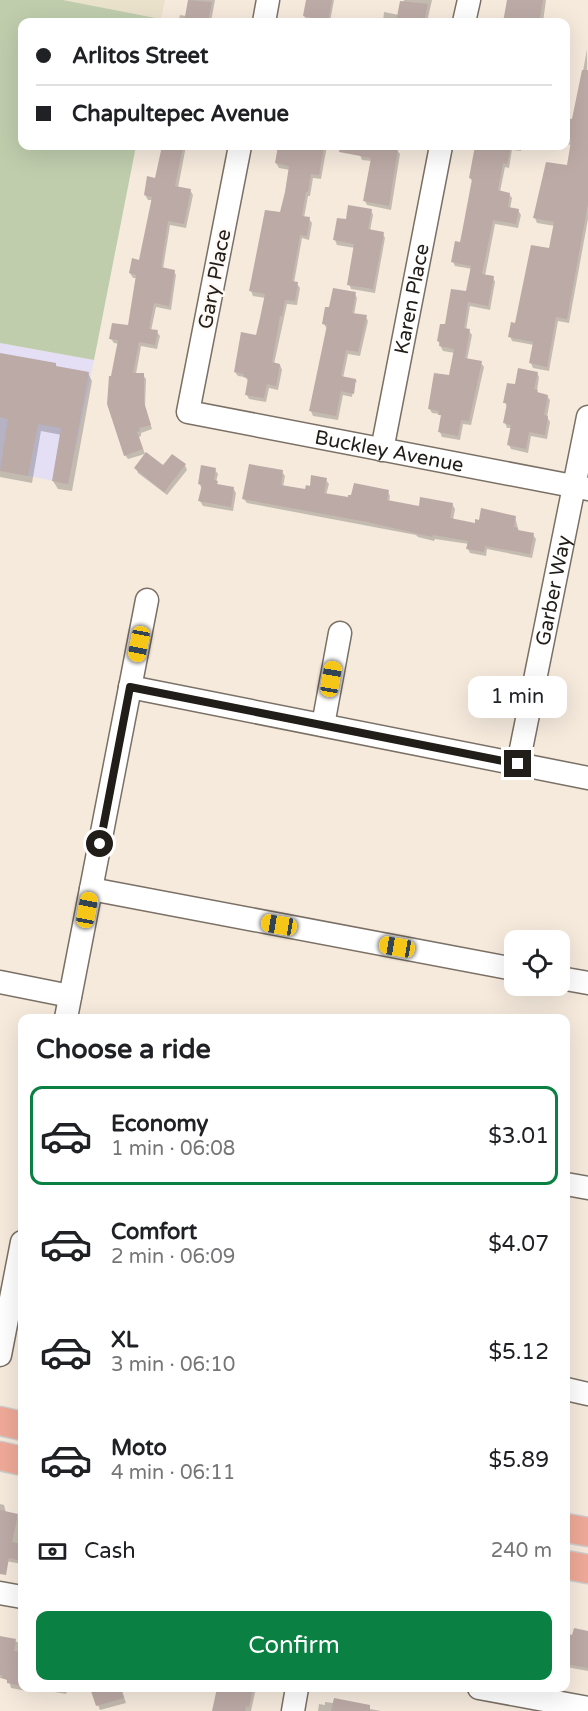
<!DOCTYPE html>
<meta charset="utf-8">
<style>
body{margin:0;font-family:"Varela Round",sans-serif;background:#f6f6f6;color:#202124;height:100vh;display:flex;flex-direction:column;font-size:22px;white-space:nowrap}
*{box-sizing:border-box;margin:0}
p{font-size:20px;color:#757577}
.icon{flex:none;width:33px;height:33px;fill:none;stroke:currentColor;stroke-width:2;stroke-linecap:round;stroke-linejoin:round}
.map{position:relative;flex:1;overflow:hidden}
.sheet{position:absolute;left:18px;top:1014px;width:552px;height:678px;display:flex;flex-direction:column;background:#fff;border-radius:12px;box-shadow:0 6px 24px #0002}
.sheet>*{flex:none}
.hud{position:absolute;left:18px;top:18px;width:552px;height:132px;border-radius:12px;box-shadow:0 6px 24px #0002;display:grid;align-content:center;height:132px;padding:0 18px;background:#fff}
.buttons{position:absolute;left:504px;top:930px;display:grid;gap:12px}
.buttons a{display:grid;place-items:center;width:66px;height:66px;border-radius:12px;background:#fff;box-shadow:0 6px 24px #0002;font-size:30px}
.end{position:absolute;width:27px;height:27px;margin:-14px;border:8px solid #211d18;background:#fff;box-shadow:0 0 0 3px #fff}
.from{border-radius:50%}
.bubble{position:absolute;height:42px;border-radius:12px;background:#fff;box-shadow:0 6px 24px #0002;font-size:20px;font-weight:600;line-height:42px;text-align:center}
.car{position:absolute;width:18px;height:36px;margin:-18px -9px;border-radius:8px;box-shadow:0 0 4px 2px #0007;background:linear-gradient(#f5c518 24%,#345 0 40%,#f5c518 0 76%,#345 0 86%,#f5c518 0)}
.hud b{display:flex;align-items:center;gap:21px;height:57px;font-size:22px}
.hud b+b{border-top:2px solid #e0e0e0}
.hud i{width:15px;height:15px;background:#202124}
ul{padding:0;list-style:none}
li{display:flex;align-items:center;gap:18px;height:99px;margin:0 12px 9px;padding:0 6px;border:3px solid transparent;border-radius:12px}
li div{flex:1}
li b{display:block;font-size:22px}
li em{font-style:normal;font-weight:600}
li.selected{border-color:#0b8043}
li>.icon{width:54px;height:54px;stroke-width:1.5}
h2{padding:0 18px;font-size:27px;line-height:72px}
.pay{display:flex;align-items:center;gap:15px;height:66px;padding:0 18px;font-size:22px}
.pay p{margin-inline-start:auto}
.primary-button{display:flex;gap:12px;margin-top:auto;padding:12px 18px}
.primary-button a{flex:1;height:69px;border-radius:12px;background:#0b8043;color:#fff;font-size:24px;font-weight:600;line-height:69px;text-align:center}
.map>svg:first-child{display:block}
.commercial{fill:#e4dff4}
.industrial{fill:#ebe2cc}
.green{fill:#bfcdad}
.shadow{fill:#0003}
.building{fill:#bcaaa6}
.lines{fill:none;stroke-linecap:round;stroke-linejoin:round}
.minor-casing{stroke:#7a7065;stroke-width:25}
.major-casing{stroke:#cecdcc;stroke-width:31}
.minor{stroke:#fff;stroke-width:22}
.major{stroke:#efa998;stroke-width:28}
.route{stroke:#211d18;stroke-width:8}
.labels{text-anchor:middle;stroke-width:5;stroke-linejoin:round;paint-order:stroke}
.street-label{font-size:20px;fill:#211d18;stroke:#fef9f4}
</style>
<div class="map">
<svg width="588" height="1711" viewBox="0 0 588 1711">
<rect width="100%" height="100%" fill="#f6eadd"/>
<path class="commercial" d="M 0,343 L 94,360 L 68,484 L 0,470 Z"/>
<path class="industrial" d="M 63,0 L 165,0 L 161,19 Z"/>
<path class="green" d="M 0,0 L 63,0 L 161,19 L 160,22 L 22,22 L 22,146 L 136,146 L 94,360 L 0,343 Z"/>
<path class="shadow" d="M 189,0 L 215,0 L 211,22 L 178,22 L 180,15 L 186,16 Z
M 307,0 L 334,0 L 330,22 L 307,21 L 304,16 Z
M 404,0 L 432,0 L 427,22 L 383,22 L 384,12 L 399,15 Z
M 508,0 L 546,0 L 543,22 L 504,22 Z
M 587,49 L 588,219 L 569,323 L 558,321 L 549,371 L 533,368 L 531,363 L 534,345 L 512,341 L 510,336 L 550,250 L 555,226 L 537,223 L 535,218 L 568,167 L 572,145 L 566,144 L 566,120 L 574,121 Z
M 163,146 L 186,146 L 178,188 L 190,190 L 193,195 L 186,228 L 170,225 L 163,269 L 174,271 L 176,275 L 171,310 L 156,307 L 151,331 L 157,332 L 160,336 L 157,349 L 141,346 L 136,374 L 143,375 L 146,379 L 145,407 L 152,429 L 141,433 L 141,436 L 139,437 L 145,454 L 128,459 L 125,455 L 113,378 L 119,344 L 114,343 L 111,339 L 129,326 L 137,278 L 133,278 L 130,273 L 140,261 L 152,200 L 148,200 L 145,195 L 156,180 Z
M 280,146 L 327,146 L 321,179 L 313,178 L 310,196 L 308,196 L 304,218 L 309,219 L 312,223 L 309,240 L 302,238 L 294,283 L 297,284 L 300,288 L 297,305 L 287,304 L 274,364 L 280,365 L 282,370 L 278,390 L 269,388 L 266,402 L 249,399 L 247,395 L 249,382 L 245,377 L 238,376 L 235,372 L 258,337 L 266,298 L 253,296 L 251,291 L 282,214 L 290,170 L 279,168 L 276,163 Z
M 361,146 L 387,146 L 386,148 L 397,150 L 400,154 L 391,210 L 367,205 L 365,201 L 372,161 L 362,160 L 360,155 Z
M 480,146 L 496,149 L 497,146 L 522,146 L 521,151 L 512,150 L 509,168 L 505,167 L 500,192 L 509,194 L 512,198 L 510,209 L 518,210 L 521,215 L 518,228 L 495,224 L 485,276 L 493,277 L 495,282 L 490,310 L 470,306 L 466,330 L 469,331 L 472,335 L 467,360 L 481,363 L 484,367 L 471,425 L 463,424 L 460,440 L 442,437 L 440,432 L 442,418 L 440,414 L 432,413 L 429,408 L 450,377 L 455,353 L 443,351 L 438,341 L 446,326 L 468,293 L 472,269 L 455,266 L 453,262 L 461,243 L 473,182 L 470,178 Z
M 371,210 L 373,215 L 370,231 L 383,234 L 385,238 L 375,293 L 351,289 L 349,284 L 355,248 L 337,245 L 335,240 L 347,221 Z
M 355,294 L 357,298 L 354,315 L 366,317 L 368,321 L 360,356 L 348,354 L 343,378 L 356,380 L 357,382 L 354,382 L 352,397 L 343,395 L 338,420 L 313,416 L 311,411 L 327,329 L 324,324 Z
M 0,354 L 55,364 L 57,367 L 88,373 L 92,381 L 72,491 L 58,489 L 53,481 L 62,435 L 41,431 L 32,483 L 0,477 Z
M 537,373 L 539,377 L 537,391 L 539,394 L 547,396 L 550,400 L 547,417 L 550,422 L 547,439 L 531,436 L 528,453 L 511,449 L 509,445 L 512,428 L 507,428 L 505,423 L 508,408 L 505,403 L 516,386 Z
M 185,465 L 187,470 L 167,495 L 138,473 L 136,468 Z
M 215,470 L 218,474 L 216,482 L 219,486 L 233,488 L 236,493 L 233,511 L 203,506 L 200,501 L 202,489 L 199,483 Z
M 282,472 L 285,476 L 283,487 L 306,491 L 326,480 L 329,484 L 326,495 L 349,499 L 388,492 L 390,496 L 389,502 L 420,507 L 452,504 L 455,509 L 453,520 L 476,525 L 515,517 L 519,532 L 533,535 L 536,539 L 532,558 L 487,549 L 486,556 L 470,553 L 468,549 L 469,544 L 435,539 L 434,541 L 418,537 L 416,535 L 247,503 L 244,499 Z
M 0,1504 L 4,1505 L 6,1513 L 17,1515 L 19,1521 L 22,1522 L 22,1564 L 0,1560 Z
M 588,1633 L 588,1671 L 566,1667 L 566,1635 L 574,1636 Z
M 0,1638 L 22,1643 L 22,1688 L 27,1688 L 27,1691 L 11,1688 L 9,1680 L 0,1678 Z
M 31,1688 L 68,1688 L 66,1694 Z
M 91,1688 L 121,1688 L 126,1703 L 100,1710 Z
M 218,1688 L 256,1688 L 251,1711 L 214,1711 Z
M 325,1702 L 350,1705 L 381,1711 L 318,1711 L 319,1704 L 325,1705 Z"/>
<path class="building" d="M 188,0 L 212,2 L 208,22 L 184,22 Z
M 306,0 L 332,0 L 328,21 L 303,16 Z
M 507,0 L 543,0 L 539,22 L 503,22 Z
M 400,1 L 428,4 L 424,22 L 396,22 Z
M 582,70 L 588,70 L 588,204 L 567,319 L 556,317 L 547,367 L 529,363 L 533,342 L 508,337 L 511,322 L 515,323 L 531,245 L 549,248 L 554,222 L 533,218 L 546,162 L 567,165 L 571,141 L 566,140 L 566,118 L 572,119 Z
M 162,146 L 183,146 L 175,186 L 191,189 L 184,224 L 168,221 L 161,267 L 175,270 L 169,306 L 154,303 L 149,329 L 158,330 L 155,345 L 139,342 L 133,373 L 144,373 L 144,402 L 151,425 L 139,428 L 140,431 L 137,432 L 143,449 L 124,456 L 107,404 L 109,376 L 111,376 L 118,340 L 109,339 L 112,323 L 128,325 L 136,275 L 129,273 L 132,258 L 139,260 L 152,197 L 144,195 L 147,176 L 155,178 Z
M 278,146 L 324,146 L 319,175 L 311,174 L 308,192 L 306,192 L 302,216 L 310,217 L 307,236 L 300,235 L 292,281 L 298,282 L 295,301 L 285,300 L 282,316 L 280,316 L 272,362 L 280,364 L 276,386 L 267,384 L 264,398 L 245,395 L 248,378 L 243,377 L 244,374 L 234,372 L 241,332 L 256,335 L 260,318 L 265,294 L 249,291 L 265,210 L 280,212 L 285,192 L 289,166 L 275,163 Z
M 340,146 L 382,146 L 398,148 L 389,206 L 363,201 L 371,158 L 339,152 Z
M 475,146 L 511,146 L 507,164 L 503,163 L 498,190 L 510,193 L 508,207 L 519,209 L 516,224 L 493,220 L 482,274 L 494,276 L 488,306 L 468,302 L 464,328 L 470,329 L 465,358 L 482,361 L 469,421 L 461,420 L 458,436 L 438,432 L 441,415 L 438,415 L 439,411 L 428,409 L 434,373 L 449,375 L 454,349 L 439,346 L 440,342 L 437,341 L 440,324 L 445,324 L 451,289 L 466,291 L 471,266 L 451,262 L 455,241 L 460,242 L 463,227 L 472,179 L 469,178 Z
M 348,205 L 372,209 L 368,229 L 384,232 L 373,289 L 347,285 L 354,244 L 333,240 L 337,218 L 346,219 Z
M 333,288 L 356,292 L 352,313 L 367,315 L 358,352 L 346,350 L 341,376 L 356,379 L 354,394 L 341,391 L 336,416 L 309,411 L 327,325 L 322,324 L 325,307 L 329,307 Z
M 0,353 L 56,363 L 56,366 L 89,372 L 68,484 L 52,481 L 61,428 L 38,424 L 28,476 L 0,471 L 8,419 L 0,417 Z
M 518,368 L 538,372 L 534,389 L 538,390 L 537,392 L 548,395 L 544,415 L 548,416 L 545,435 L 529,432 L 526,449 L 507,445 L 511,425 L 503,423 L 507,403 L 503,403 L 507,383 L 515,384 Z
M 146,452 L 163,465 L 172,454 L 186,464 L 164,492 L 134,468 Z
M 249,464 L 283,470 L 281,485 L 305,489 L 306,485 L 310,486 L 311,475 L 327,478 L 324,493 L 348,497 L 348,495 L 351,495 L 354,483 L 389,490 L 387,500 L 419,506 L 420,497 L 453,503 L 450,518 L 475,523 L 475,519 L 479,520 L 481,508 L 516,516 L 514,527 L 518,528 L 518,530 L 534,533 L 530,554 L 485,546 L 484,552 L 466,549 L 468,541 L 433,535 L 432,537 L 367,522 L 242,499 Z
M 201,465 L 216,468 L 214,480 L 218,481 L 217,484 L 234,487 L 231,507 L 198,501 L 202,485 L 198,484 Z
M 0,1510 L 18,1514 L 12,1542 L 22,1544 L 22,1561 L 9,1558 L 6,1575 L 0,1574 Z
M 574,1628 L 588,1631 L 588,1668 L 566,1664 L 566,1633 L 572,1635 Z
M 0,1636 L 16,1639 L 14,1651 L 22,1652 L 22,1686 L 7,1683 L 7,1680 L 2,1678 L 2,1675 L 0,1675 Z
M 90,1688 L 121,1688 L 124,1698 L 96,1706 Z
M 217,1688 L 253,1688 L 249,1707 L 246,1706 L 245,1711 L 212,1711 Z
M 334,1698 L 370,1705 L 370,1711 L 331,1711 Z"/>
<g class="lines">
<defs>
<g id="minor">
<path d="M 264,22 L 268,0"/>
<path d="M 464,22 L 469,0"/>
<path id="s1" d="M 240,146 L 188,412 L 588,489"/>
<path id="s2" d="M 382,450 L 441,146"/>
<path d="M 130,687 L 588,778"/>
<path d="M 323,725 L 340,633"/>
<path id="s3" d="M 518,764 L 588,417"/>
<path d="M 91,889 L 514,969"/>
<path d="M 560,978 L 588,983"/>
<path d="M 0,982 L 70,996"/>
<path d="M 66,1018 L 147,600"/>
<path d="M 566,1184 L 588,1188"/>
<path d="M 0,1355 L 22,1242"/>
<path d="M 566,1389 L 588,1394"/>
<path d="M 0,1593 L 22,1597"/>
<path d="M 479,1688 L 588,1708"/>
<path d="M 293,1711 L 297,1688"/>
</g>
<path id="major" d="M 0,1421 L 22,1426
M 0,1456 L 22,1461
M 566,1528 L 588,1532
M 566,1565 L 588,1569"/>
</defs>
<use href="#minor" class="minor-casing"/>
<use href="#major" class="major-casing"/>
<use href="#minor" class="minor"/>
<use href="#major" class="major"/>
</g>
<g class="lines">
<path class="route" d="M 100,844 L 130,687 L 518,764"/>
</g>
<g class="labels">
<g class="street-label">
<text transform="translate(214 279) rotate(-79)" y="7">Gary Place</text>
<text dy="7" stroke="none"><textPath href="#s2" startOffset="154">Karen Place</textPath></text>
<text dy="7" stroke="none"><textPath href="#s1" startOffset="476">Buckley Avenue</textPath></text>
<text dy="7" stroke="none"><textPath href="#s3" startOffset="177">Garber Way</textPath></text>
</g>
</g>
</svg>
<div class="buttons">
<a><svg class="icon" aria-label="locate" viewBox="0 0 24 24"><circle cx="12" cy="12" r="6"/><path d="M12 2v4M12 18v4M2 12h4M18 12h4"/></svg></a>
</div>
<i class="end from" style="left:100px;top:844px"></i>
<i class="end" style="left:518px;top:764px"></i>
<div class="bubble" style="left:468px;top:676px;width:99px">1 min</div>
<i class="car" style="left:139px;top:644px;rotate:191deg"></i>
<i class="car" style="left:331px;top:679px;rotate:10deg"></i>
<i class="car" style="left:87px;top:910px;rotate:11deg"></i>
<i class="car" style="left:279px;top:925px;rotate:280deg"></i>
<i class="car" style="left:397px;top:947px;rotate:280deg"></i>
<div class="hud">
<b><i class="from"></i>Arlitos Street</b>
<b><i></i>Chapultepec Avenue</b>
</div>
<section class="sheet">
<h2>Choose a ride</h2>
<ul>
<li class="selected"><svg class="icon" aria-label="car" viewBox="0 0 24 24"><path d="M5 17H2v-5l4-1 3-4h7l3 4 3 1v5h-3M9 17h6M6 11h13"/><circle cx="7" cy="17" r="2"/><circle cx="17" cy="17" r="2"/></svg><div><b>Economy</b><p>1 min · 06:08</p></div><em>$3.01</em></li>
<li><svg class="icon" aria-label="car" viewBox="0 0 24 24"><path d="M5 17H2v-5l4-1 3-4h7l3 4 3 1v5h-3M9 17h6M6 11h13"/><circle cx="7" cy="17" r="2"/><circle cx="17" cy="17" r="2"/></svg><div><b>Comfort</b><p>2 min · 06:09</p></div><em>$4.07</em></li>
<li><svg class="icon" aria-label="car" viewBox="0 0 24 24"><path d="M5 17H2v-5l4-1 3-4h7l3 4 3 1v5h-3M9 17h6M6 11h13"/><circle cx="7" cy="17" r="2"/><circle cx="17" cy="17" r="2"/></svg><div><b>XL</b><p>3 min · 06:10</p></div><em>$5.12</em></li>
<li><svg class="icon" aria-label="car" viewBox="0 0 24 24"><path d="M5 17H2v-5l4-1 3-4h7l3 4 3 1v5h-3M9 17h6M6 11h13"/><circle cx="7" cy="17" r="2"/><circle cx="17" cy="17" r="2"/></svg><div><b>Moto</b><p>4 min · 06:11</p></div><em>$5.89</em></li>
</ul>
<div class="pay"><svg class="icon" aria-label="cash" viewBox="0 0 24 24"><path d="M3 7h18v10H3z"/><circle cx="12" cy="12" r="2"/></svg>Cash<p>240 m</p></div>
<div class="primary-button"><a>Confirm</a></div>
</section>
</div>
